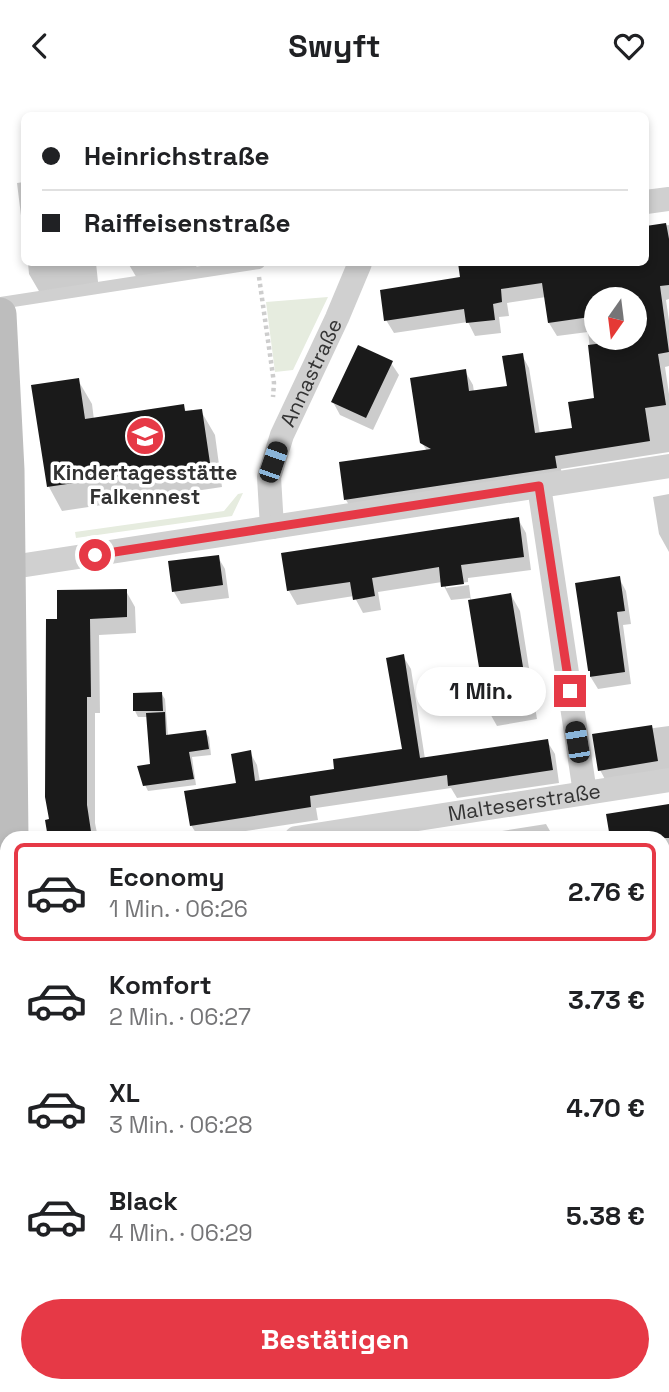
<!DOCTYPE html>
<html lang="de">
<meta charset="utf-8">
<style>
body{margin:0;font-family:"Space Grotesk",sans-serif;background:#f2f2f2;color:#202124;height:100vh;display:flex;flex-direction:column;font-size:26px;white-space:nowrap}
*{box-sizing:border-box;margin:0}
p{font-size:23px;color:#757577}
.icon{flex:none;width:38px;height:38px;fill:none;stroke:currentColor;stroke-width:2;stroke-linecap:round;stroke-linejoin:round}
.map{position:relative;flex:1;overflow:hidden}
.panel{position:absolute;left:0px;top:740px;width:670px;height:562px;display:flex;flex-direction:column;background:#fff;border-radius:21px 21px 0 0;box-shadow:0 4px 10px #0003}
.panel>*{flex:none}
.hud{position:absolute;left:21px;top:21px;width:628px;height:154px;border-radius:10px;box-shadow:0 4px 10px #0003;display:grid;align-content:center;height:154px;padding:0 21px;background:#fff}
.needle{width:46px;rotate:194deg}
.tools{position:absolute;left:584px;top:196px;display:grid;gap:14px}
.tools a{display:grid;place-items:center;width:63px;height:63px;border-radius:50%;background:#fff;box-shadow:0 4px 10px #0003;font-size:35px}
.end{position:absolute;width:32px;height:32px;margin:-16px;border:9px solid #e63946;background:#fff;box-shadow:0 0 0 4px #fff}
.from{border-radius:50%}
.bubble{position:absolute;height:49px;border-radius:24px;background:#fff;box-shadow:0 4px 10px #0003;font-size:23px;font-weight:600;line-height:49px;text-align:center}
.car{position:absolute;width:21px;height:42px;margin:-21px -10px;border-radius:9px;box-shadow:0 0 5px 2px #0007;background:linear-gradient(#222 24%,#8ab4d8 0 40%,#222 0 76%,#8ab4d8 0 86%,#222 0)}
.hud b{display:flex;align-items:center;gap:24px;height:66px;font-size:26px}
.hud b+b{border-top:2px solid #e0e0e0}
.hud i{width:18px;height:18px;background:#202124}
ul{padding:12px 0 0;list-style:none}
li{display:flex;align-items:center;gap:21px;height:98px;margin:0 14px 10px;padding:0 7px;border:4px solid transparent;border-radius:10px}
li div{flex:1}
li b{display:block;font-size:26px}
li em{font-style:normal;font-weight:600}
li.selected{border-color:#e63946}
li>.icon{width:63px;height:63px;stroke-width:1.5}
.cta{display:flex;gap:14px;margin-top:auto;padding:14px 21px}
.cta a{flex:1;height:80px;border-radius:42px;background:#e63946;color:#fff;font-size:28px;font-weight:600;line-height:80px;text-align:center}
header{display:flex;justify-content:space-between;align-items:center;height:91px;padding:0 21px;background:#fff;font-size:32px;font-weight:600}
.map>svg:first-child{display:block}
.green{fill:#e6ecdf}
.shadow{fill:#0003;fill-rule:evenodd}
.building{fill:#1a1a1a}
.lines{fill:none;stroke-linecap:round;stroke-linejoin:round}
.path{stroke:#cdcdcd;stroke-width:4.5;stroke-dasharray:3.5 3.5;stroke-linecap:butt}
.lane{stroke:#d0d0d0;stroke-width:12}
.street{stroke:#d0d0d0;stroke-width:24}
.secondary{stroke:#bdbdbd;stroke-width:33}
.route{stroke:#e63946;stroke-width:9}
.labels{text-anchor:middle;stroke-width:7;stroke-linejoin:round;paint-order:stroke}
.street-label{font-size:21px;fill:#333;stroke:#fff}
.poi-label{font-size:21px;font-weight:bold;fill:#333;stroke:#fff}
</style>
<header><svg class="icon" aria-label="back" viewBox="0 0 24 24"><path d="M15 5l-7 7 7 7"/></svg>Swyft<svg class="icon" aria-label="heart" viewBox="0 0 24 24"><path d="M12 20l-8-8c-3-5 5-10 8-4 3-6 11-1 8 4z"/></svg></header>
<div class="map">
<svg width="669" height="1301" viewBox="0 0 669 1301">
<rect width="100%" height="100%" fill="#fff"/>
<path class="green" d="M 328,206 L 293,279 L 275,281 L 266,211 Z
M 243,402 L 232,425 L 76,447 L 75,441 L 224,420 L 238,403 Z"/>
<path class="shadow" d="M 24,91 L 24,149 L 17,92 Z
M 669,134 L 669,208 L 666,209 L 669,230 L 669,275 L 665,276 L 669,303 L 669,361 L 561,378 L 563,390 L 354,422 L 346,409 L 341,372 L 427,360 L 422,352 L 465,280 L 473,294 L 474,301 L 509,296 L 522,264 L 529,277 L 540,343 L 574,338 L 596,308 L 588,241 L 557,245 L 549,232 L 546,206 L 507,212 L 509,225 L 499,226 L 501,242 L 475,245 L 468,231 L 394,242 L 386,229 L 462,187 L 460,172 L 646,172 L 646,137 ZM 597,208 L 635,208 L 635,247 L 597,247 Z
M 28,172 L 96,172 L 99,200 L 43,207 L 29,183 Z
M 128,172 L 196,172 L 198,187 L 141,194 Z
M 391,272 L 399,284 L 373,339 L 340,324 L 333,311 Z
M 78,289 L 92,313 L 94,329 L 183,315 L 187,322 L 201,320 L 215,344 L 222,396 L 62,420 L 49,396 Z
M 669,403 L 669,461 L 659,443 L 653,406 Z
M 518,428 L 526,442 L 531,479 L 468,487 L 468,491 L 446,494 L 446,497 L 469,494 L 471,510 L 511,504 L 520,520 L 537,628 L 497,635 L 488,619 L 470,507 L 451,509 L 442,491 L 378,501 L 381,519 L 363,522 L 354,505 L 297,514 L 289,500 Z
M 218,466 L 225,478 L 229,507 L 181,513 L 174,501 Z
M 619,487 L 626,500 L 631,533 L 623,534 L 631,593 L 598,598 L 590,585 Z
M 126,500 L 135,516 L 136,542 L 99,544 L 100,622 L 95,622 L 95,732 L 98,747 L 50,747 L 47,730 L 51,729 L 59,529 Z
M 403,565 L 411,578 L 425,668 L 547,650 L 555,663 L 559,692 L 457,707 L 451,697 L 316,717 L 318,729 L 199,747 L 191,734 L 238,693 L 250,661 L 257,674 L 260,691 L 336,679 L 404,660 Z
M 161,602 L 165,608 L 168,645 L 205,641 L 209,646 L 211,664 L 192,666 L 196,694 L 148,700 L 145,694 L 152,674 L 148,626 L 138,626 L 135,620 Z
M 669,635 L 669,681 L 607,692 L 600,679 L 594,645 Z
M 669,715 L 669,764 L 663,764 L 663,747 L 611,747 L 608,724 Z
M 546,733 L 554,747 L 458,747 Z
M 665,899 L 669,899 L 669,985 L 663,985 L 663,905 L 666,904 Z
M 0,963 L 7,963 L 7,1056 L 0,1061 Z
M 2,1119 L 7,1122 L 7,1155 L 0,1148 Z
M 663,1270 L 669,1270 L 669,1301 L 583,1301 L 582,1295 L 663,1295 Z
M 129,1295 L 166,1295 L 168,1301 L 131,1301 Z
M 500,1295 L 529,1295 L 533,1301 L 462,1301 Z"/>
<path class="building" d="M 666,132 L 669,148 L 669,194 L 660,195 L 669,261 L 658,263 L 666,314 L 645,317 L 650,350 L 555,365 L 557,377 L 344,409 L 339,371 L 431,358 L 420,352 L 410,287 L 466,278 L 469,300 L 507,295 L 502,265 L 523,262 L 535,342 L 572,337 L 568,311 L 594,307 L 588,254 L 635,248 L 635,208 L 597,208 L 597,225 L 548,232 L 542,192 L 501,198 L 502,211 L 493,213 L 495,229 L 466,232 L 464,218 L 384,230 L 380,199 L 460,186 L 458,172 L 646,172 L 646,135 Z
M 358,254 L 393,270 L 366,327 L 331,311 Z
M 79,287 L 85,328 L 184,313 L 185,320 L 202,318 L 210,372 L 47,396 L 31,294 Z
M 519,426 L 524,466 L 461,474 L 464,493 L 441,496 L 439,476 L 372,487 L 375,505 L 353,509 L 350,491 L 287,500 L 281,462 Z
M 219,464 L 223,494 L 172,501 L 168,470 Z
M 620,485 L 625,520 L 617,521 L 625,581 L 589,586 L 575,492 Z
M 127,498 L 127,526 L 90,528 L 91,606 L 87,606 L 87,714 L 92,747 L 48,747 L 45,729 L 49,728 L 45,706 L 46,528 L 57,528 L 57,499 Z
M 511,502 L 529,613 L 486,619 L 468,509 Z
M 404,563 L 420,667 L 548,648 L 553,679 L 448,695 L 447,684 L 310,705 L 311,716 L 190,735 L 184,700 L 236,692 L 231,663 L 251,659 L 255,690 L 334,678 L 333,668 L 402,658 L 386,567 Z
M 162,601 L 163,620 L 133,620 L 133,602 Z
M 165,621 L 166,644 L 206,639 L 209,658 L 189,661 L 194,688 L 143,695 L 137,675 L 150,673 L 146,622 Z
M 652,634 L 658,670 L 598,680 L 592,643 Z
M 669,713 L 669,747 L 610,747 L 606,723 Z"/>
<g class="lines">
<path class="path" d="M 259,186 L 274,292 L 273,306
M 0,824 L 5,814"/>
<path class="lane" d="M 0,212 L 259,172"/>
<g class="street">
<path d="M 646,111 L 669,108"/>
<path d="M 539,395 L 585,702"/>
<path id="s1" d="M 272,436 L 269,386 L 282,344 L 337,227 L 360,172"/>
<path d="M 0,478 L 669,375"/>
<path id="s2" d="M 296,747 L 669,689"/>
<path d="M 0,793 L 7,792"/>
<path d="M 663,1233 L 669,1232"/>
<path d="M 559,1295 L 560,1301"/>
<path d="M 232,1301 L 266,1295"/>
</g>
<path class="secondary" d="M 0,223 L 8,379 L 12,747
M 189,1295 L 191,1301"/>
</g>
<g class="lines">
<path class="route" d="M 95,464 L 539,395 L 570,600"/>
</g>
<defs>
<symbol id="school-disc" viewBox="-11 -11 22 22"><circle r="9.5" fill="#e63946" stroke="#fff"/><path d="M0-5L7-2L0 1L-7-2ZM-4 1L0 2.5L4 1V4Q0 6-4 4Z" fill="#fff"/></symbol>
</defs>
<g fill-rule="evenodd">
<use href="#school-disc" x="123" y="323" width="44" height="44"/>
</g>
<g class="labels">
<g class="street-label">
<text dy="7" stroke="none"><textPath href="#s1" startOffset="163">Annastraße</textPath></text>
<text dy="7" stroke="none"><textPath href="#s2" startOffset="231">Malteserstraße</textPath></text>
</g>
<g class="poi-label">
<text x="145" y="389">Kindertagesstätte<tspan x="145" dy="24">Falkennest</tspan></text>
</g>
</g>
</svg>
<div class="tools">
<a><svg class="needle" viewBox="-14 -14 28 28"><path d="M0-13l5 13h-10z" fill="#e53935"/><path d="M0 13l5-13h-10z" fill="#757577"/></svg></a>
</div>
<i class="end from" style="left:95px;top:464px"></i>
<i class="end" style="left:570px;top:600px"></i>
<div class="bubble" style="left:416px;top:576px;width:130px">1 Min.</div>
<i class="car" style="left:273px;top:371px;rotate:19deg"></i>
<i class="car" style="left:577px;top:651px;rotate:351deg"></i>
<div class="hud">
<b><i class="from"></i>Heinrichstraße</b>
<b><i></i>Raiffeisenstraße</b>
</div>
<section class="panel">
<ul>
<li class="selected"><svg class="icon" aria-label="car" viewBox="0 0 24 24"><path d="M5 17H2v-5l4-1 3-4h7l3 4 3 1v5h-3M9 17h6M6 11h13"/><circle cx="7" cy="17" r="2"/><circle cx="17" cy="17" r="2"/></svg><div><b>Economy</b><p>1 Min. · 06:26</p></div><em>2.76 €</em></li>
<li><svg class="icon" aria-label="car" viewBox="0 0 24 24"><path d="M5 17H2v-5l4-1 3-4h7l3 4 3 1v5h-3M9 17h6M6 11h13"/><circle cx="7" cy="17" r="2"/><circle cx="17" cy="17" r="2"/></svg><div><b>Komfort</b><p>2 Min. · 06:27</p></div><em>3.73 €</em></li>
<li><svg class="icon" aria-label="car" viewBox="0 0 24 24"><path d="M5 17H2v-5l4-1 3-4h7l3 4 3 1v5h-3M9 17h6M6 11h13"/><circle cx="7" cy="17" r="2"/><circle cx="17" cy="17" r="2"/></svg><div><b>XL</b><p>3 Min. · 06:28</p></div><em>4.70 €</em></li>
<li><svg class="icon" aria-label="car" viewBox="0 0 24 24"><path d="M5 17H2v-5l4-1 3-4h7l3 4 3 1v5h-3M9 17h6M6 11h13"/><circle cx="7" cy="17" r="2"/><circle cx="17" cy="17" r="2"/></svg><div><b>Black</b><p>4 Min. · 06:29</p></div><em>5.38 €</em></li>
</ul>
<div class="cta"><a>Bestätigen</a></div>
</section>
</div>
